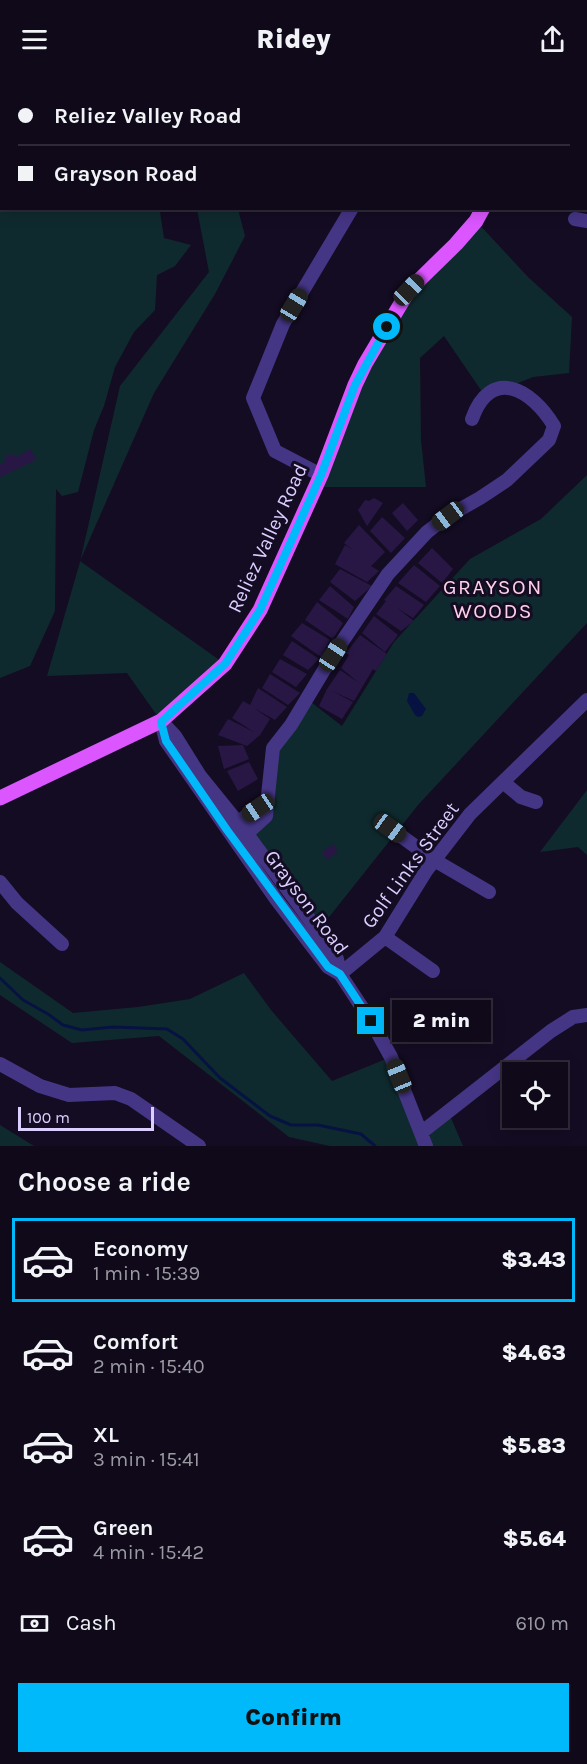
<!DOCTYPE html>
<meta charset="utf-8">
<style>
body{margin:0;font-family:Karla,sans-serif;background:#181223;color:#f1f3f6;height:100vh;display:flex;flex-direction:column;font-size:22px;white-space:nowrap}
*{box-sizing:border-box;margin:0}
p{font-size:20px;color:#9b9aa2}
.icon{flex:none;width:33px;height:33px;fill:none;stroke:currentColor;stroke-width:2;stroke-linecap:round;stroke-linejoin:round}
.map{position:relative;height:1068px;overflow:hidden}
.drawer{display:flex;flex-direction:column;background:#0f091a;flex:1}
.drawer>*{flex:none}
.hud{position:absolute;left:0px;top:0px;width:588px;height:132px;box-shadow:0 3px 15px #0003,0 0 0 2px #2f2a39;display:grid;align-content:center;height:132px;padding:0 18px;background:#0f091a}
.controls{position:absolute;left:502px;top:984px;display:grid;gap:12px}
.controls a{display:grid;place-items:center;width:66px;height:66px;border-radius:0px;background:#0f091a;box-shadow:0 3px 15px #0003,0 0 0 2px #2f2a39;font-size:30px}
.scale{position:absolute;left:18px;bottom:15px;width:136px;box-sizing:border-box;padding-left:6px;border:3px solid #dccfff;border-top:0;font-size:16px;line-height:21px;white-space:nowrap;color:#dccfff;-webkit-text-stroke:4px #140c23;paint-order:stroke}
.end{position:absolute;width:27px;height:27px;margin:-14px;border:8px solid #00b9fa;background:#111;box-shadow:0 0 0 3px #111}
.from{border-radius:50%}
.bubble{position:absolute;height:42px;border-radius:0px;background:#0f091a;box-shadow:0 3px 15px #0003,0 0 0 2px #2f2a39;font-size:20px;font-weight:800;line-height:42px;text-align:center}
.car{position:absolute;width:18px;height:36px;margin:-18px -9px;border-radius:8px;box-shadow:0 0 4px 2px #0007;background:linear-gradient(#222 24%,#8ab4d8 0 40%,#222 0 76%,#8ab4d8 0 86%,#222 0)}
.hud b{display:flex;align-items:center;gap:21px;height:57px;font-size:22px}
.hud b+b{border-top:2px solid #2f2a39}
.hud i{width:15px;height:15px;background:#f1f3f6}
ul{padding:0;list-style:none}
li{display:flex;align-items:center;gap:18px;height:84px;margin:0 12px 9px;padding:0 6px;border:3px solid transparent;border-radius:0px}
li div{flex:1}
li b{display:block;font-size:22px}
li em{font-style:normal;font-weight:800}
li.active{border-color:#00b9fa}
li>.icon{width:54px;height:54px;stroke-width:1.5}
h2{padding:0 18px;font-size:27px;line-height:72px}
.pay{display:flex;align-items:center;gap:15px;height:66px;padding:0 18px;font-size:22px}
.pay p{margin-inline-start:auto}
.cta{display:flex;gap:12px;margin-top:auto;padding:12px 18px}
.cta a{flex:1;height:69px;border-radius:0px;background:#00b9fa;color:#111;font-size:24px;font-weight:800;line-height:69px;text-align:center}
header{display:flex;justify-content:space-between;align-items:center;height:78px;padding:0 18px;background:#0f091a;font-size:27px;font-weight:800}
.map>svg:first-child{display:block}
.green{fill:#0f2a2e}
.water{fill:#061342}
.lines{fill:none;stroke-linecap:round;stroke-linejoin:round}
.stream{stroke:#061342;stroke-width:3}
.building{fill:#281745}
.minor{stroke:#453585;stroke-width:14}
.major{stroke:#db56ff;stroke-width:15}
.route{stroke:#00b9fa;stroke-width:8}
.labels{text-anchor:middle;stroke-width:6;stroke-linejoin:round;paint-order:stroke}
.street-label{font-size:20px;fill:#dccfff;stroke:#140c23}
.neighbourhood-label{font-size:21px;letter-spacing:1.5px;fill:#ffd1e7;stroke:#140c23}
</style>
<header><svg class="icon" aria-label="menu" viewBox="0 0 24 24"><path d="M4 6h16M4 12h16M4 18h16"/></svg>Ridey<svg class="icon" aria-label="share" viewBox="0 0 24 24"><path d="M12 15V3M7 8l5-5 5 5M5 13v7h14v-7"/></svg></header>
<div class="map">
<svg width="587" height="1068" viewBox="0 0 587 1068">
<rect width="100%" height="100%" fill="#140c23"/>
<path class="green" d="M 0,0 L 176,0 L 176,1 L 2,2 L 2,130 L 162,131 L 160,134 L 164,160 L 191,167 L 175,188 L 157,197 L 155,232 L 134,254 L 115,289 L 104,328 L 94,352 L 78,414 L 62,418 L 56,411 L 55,533 L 30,588 L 0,600 Z
M 197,131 L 238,131 L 245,158 L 215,216 L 154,315 L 80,483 L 225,586 L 161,643 L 127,595 L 47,598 L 80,484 L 120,308 L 209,194 Z
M 476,143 L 528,199 L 572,239 L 569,295 L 533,299 L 485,318 L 444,258 L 420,280 L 421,362 L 426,409 L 315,409 L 355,307 L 409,212 Z
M 587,397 L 587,545 L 418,727 L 318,853 L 248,756 L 268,737 L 273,670 L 307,621 L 342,648 L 394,564 L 470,481 L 541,441 Z
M 587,712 L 587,777 L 578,769 L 540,774 Z
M 0,884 L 73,935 L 138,929 L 190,921 L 244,895 L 271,932 L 332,1003 L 391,979 L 422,1053 L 448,1033 L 463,1068 L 330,1068 L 289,1059 L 159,958 L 72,965 L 0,917 Z
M 0,1047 L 34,1068 L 0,1068 Z"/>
<path class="water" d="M 409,615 L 414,615 L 426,631 L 422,638 L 418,639 L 415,637 L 407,623 Z"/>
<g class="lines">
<path class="stream" d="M 0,900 L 23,922 L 48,936 L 63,947 L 82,952 L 113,949 L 167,951 L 183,961 L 220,1000 L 270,1038 L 291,1047 L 318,1047 L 361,1056 L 375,1068"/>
</g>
<path class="building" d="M 31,371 L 36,382 L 0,399 L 0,386 L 6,383 L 4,379 L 13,375 L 15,379 Z
M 374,420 L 383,425 L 367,448 L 358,432 L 365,422 L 369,423 Z
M 403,425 L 418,442 L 407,453 L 392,435 Z
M 382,439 L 405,460 L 391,475 L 370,453 Z
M 359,447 L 385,474 L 371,488 L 379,493 L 367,504 L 335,486 L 345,467 L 353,472 L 344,465 Z
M 432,470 L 453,491 L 442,505 L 418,485 Z
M 414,487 L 440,508 L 426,524 L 398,505 Z
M 340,491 L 372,508 L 355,523 L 330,504 Z
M 330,508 L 354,529 L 348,541 L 319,522 Z
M 396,508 L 424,527 L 413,540 L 397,530 L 414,543 L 401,553 L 376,536 L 386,523 L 384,522 Z
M 317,524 L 343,545 L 333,561 L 305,542 Z
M 374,538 L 398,557 L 385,574 L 362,555 Z
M 302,545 L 330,562 L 321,579 L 291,558 Z
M 360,557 L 387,576 L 376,593 L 373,591 L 354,623 L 332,613 L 353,624 L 342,641 L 319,628 L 327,611 L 340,592 L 359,605 L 341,590 L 349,577 L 346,575 Z
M 292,563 L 319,581 L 308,592 L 283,577 Z
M 280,581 L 307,596 L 296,609 L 272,594 Z
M 270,596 L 300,615 L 288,627 L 262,610 Z
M 258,610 L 287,629 L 275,642 L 254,630 L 270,641 L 260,657 L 247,668 L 218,657 L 228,641 L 254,654 L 232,640 L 243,623 L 250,627 Z
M 243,667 L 249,681 L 224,691 L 218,668 Z
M 249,684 L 258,701 L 238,713 L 227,693 Z
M 333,766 L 338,774 L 327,782 L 322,774 Z"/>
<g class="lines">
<path class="minor" d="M 344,0 L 344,2
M 575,141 L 587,143
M 321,397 L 275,373 L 253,320 L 283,246 L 352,130
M 161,643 L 175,658 L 200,698 L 247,756 L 318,853 L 337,881 L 340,896 L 328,889 L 276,821 L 166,663 Z
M 503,704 L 521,719 L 536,724
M 267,727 L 273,670 L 291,647 L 333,577 L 388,496 L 427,454 L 448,438 L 480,420 L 507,402 L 549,362 L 554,348 C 532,311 491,288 472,341
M 232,748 L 258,730 L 267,727 L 266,738 L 241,761
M 390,750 L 434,782 L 489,814
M 0,804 L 17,825 L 62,866
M 385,859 L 433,893
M 0,986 L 40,1008 L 69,1017 L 115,1015 L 131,1021 L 199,1068
M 422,1054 L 551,953 L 573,939 L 587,937
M 426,1068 L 391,979 L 371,943 L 340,896 L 385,859 L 426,793 L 470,736 L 587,622"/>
<path class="major" d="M 517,2 L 517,0
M 0,720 L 161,643 L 225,586 L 260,532 L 321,397 L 355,307 L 365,286 L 409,212 L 456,166 L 476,143 L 483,130"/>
</g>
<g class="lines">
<path class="route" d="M 371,943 L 340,896 L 328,889 L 227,752 L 166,663 L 161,644 L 225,586 L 260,532 L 321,397 L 355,307 L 387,249"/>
</g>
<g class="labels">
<g class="street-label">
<text transform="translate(267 460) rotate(-65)" y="7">Reliez Valley Road</text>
<text transform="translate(410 787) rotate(-54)" y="7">Golf Links Street</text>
<text transform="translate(307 824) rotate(53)" y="7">Grayson Road</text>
</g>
<g class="neighbourhood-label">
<text x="493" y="516">GRAYSON<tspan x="493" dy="24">WOODS</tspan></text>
</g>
</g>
</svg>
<div class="controls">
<a><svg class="icon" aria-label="locate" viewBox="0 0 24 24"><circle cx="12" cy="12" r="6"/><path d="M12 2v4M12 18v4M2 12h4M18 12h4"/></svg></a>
</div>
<div class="scale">100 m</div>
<i class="end from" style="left:387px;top:249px"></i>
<i class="end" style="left:371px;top:943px"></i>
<div class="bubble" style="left:392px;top:922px;width:99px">2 min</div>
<i class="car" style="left:409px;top:212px;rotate:44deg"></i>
<i class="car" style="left:294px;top:227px;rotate:31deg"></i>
<i class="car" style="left:448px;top:438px;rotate:233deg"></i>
<i class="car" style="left:333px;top:577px;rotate:33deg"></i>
<i class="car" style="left:258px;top:730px;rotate:236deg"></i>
<i class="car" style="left:390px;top:750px;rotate:126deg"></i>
<i class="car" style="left:399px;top:998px;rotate:338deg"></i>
<div class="hud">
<b><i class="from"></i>Reliez Valley Road</b>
<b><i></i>Grayson Road</b>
</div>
</div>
<section class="drawer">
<h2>Choose a ride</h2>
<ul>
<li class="active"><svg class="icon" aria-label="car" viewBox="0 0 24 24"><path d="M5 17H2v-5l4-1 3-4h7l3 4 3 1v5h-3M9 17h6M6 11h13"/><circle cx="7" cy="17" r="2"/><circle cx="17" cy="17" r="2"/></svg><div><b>Economy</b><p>1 min · 15:39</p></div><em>$3.43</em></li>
<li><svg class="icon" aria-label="car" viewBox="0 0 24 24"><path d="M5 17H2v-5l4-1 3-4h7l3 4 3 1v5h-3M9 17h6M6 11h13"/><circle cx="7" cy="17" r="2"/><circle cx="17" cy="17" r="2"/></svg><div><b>Comfort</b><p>2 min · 15:40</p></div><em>$4.63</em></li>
<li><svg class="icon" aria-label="car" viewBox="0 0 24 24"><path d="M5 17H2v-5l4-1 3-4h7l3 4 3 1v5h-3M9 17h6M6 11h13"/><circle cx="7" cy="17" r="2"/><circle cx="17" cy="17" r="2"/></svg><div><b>XL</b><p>3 min · 15:41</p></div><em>$5.83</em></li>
<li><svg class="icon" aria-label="car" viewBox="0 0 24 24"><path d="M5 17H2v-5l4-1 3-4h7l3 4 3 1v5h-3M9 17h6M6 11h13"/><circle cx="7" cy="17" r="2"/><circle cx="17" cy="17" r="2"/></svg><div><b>Green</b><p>4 min · 15:42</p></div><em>$5.64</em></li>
</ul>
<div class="pay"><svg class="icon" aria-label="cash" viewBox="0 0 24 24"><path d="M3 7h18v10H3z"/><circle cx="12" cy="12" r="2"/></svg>Cash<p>610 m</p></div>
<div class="cta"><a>Confirm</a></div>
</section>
